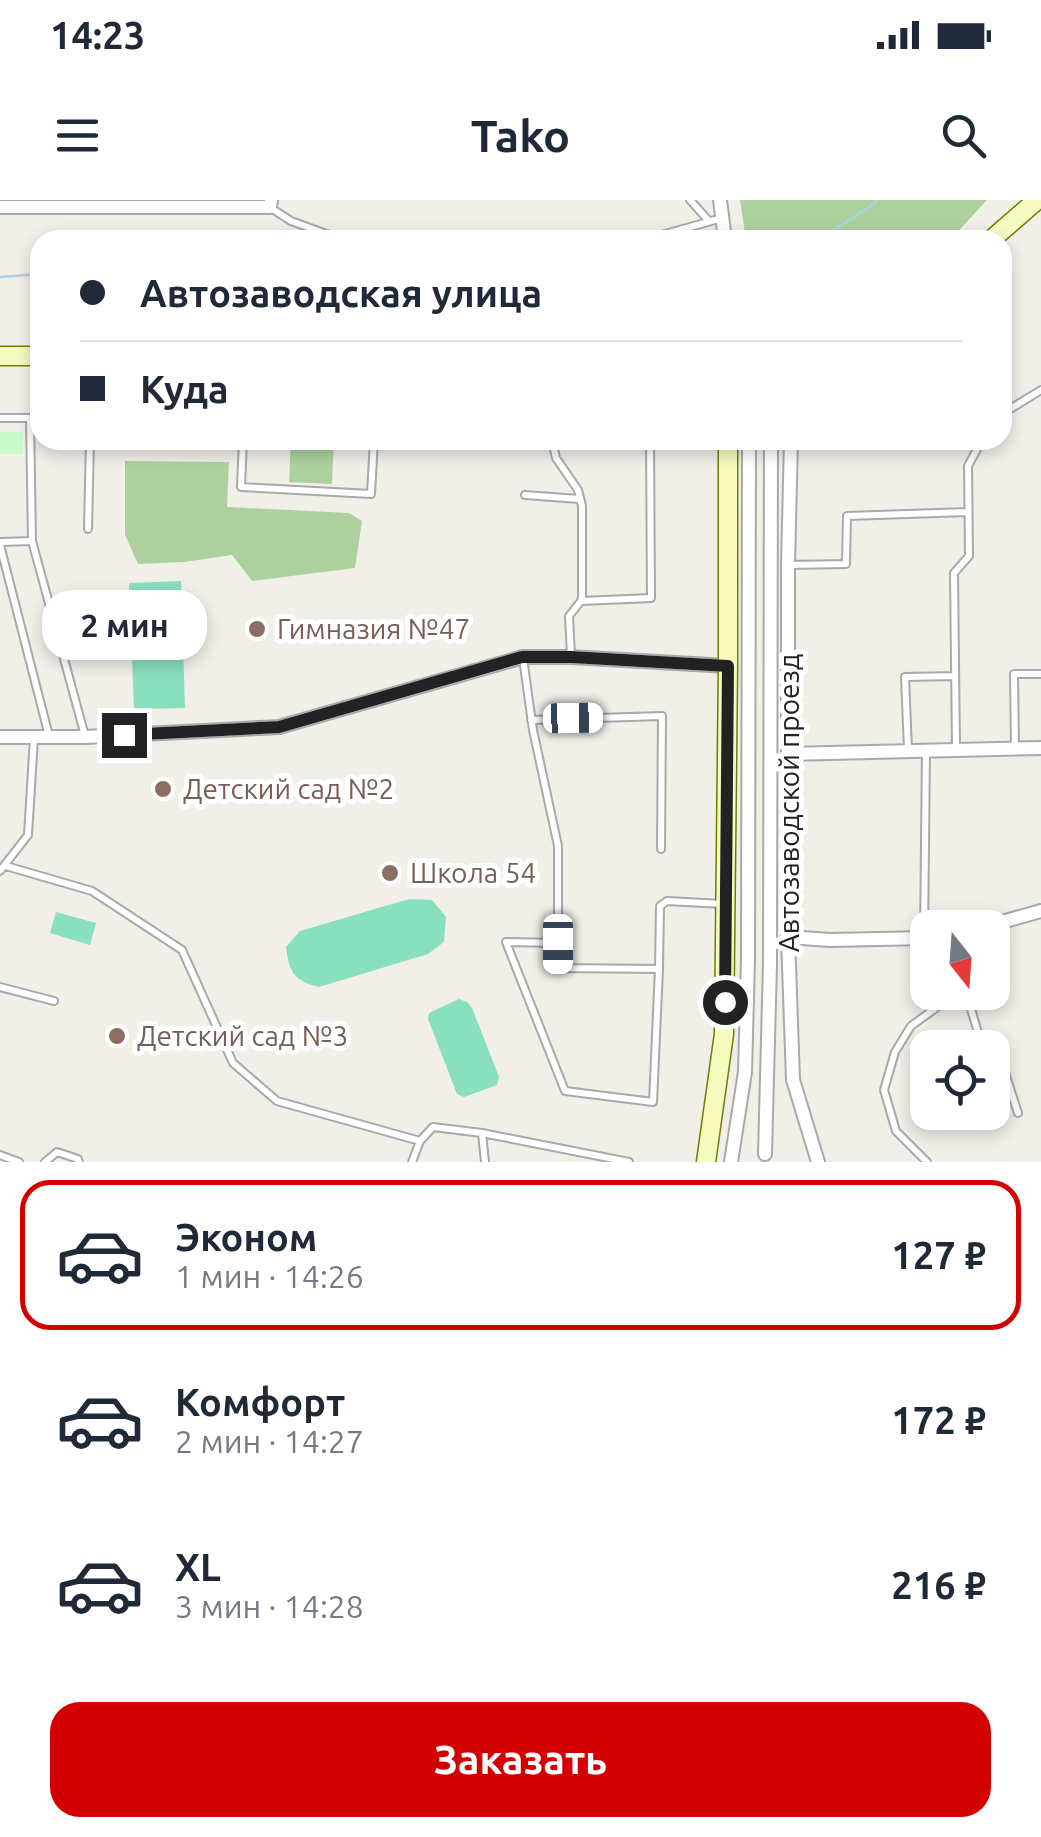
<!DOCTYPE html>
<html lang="ru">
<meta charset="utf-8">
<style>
body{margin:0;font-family:Ubuntu,sans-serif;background:#f6f6f7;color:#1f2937;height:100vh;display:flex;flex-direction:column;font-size:38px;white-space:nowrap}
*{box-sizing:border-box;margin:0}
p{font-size:32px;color:#747a83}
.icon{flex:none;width:55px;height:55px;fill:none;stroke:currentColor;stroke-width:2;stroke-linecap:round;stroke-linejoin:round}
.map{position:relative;height:962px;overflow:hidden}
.details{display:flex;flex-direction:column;background:#fff;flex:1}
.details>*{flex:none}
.guide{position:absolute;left:30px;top:30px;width:982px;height:220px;border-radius:30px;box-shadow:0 5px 15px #0003;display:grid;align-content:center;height:220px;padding:0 50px;background:#fff}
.needle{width:65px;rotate:163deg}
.buttons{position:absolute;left:910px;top:710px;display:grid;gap:20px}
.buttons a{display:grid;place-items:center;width:100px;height:100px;border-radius:20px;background:#fff;box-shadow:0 5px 15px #0003;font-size:50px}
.end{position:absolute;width:45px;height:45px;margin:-22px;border:12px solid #222;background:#fff;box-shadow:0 0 0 5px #fff}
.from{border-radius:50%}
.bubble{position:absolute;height:70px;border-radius:30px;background:#fff;box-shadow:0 5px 15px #0003;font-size:32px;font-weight:600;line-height:70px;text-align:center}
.car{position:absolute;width:30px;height:60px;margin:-30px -15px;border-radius:12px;box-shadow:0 0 8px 2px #0007;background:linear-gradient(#fff 24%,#345 0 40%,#fff 0 76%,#345 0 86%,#fff 0)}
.guide b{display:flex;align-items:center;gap:35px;height:95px;font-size:38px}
.guide b+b{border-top:2px solid #e0e1e3}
.guide i{width:25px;height:25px;background:#1f2937}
ul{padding:18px 0 0;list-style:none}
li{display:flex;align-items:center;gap:30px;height:150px;margin:0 20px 15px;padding:0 30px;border:5px solid transparent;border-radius:30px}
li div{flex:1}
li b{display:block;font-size:38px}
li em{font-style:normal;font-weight:600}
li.active{border-color:#d40000}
li>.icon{width:90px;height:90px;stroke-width:1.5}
.primary-button{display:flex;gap:20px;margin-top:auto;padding:20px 50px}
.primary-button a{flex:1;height:115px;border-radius:30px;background:#d40000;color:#fff;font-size:40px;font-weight:600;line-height:115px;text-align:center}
.status{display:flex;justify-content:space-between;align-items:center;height:70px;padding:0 50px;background:#fff;direction:ltr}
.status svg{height:28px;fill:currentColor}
header{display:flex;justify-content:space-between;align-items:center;height:130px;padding:0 50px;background:#fff;font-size:45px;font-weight:600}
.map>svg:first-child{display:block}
.forest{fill:#add19e}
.park{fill:#c8facc}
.pitch{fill:#88e0be}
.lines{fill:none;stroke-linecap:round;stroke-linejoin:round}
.stream{stroke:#aad3df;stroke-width:2.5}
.lane-casing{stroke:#a9a9a9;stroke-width:10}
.street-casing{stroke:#a9a9a9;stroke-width:16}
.secondary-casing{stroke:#707d05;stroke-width:21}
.lane{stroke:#fff;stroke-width:6}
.street{stroke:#fff;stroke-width:12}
.secondary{stroke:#f7fabf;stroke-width:18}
.route{stroke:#222;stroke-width:12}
.education-dot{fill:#8d6e63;stroke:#fff;stroke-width:4}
.labels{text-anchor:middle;stroke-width:10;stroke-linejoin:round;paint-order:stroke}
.education-label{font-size:28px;fill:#785e54;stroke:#fff;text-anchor:start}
.street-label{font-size:28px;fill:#222;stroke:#fff}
</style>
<div class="status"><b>14:23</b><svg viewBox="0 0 49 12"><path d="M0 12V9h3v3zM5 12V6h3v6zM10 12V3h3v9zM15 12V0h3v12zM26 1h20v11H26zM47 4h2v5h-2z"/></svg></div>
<header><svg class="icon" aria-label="menu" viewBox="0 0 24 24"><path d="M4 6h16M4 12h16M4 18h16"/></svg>Tako<svg class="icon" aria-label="search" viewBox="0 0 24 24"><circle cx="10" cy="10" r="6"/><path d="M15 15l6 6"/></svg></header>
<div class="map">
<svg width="1041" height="962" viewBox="0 0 1041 962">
<rect width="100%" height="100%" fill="#f2efe9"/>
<path class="forest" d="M 740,0 L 987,0 L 950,40 L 746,40 Z
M 291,240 L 334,240 L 332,284 L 289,282 Z
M 125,261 L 229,262 L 227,307 L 349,313 L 362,321 L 355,368 L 252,381 L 232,355 L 184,362 L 138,364 L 125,335 Z"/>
<path class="park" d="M 0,232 L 23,232 L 23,254 L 0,254 Z"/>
<path class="pitch" d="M 181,381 L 185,508 L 134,509 L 129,383 Z
M 409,699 L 432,700 L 446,717 L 444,742 L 428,754 L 319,787 C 294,781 289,772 286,747 L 300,731 Z
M 56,712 L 96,723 L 90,745 L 50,733 Z
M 459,799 L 467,802 L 472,808 L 499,877 L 497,885 L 464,897 L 457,894 L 428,819 L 429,813 Z"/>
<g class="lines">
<path class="stream" d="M 815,40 L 822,38 L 875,3 L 876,0
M 0,77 L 40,74"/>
<defs>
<path id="lane" d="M 690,0 L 708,20
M 271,8 L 291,21 L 343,40
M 620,40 L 634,40
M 644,40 L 722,18
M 1002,214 L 1041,190
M 0,218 L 30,218 L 32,341 L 0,342
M 243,240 L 241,287 L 371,294 L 374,240
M 552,240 L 556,258 L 578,290 L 582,306 L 582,397 L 581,401 L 569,416 L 571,456
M 525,295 L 579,299
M 88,329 L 90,240
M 32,341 L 85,536
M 0,345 L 49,536
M 788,365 L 846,364 L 847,316 L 968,312
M 581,401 L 651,398 L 650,240
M 523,458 L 533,530 L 558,646 L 558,768 L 659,769 L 660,706 L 667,701 L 723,704
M 531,520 L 662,516 L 661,649
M 1015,548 L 1014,474 L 1041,474
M 956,549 L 954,373 L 969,356 L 968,266 L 982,240
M 908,550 L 905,477 L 955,476
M 6,666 L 92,691 L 182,750 L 233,863 L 277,901 L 420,941
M 0,671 L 28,635 L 34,538
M 924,737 L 926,550
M 558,743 L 506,742 L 565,891 L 653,902 L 659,769
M 0,787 L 54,801
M 966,792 L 979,836 L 997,848 L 1018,913
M 482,933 L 485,962
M 0,955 L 19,962
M 45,962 L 57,952 L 78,959 L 79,962
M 412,962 L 420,941 L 433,927 L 482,933 L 629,962
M 927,962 L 896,931 L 884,890 L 895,852 L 911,826 L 958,792"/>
<path id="street" d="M 720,0 L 725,40
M 0,7 L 270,7 L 271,0
M 791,240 L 788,365 L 788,554 L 791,647 L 788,737 L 793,880 L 818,962
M 0,537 L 85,537 L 279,527 L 523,457 L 571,457 L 728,466
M 788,554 L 1041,548
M 980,728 L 1041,711
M 788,737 L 830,740 L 928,738
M 765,954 L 770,763 L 771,240
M 731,962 L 745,872 L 748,759 L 749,240"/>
<path id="secondary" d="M 991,40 L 1037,0
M 0,156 L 40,156
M 706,962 L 724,834 L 728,466 L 728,240"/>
</defs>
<use href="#lane" class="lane-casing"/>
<use href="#street" class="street-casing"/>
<use href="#secondary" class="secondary-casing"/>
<use href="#lane" class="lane"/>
<use href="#street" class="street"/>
<use href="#secondary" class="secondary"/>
</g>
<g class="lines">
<path class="route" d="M 124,535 L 279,527 L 522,457 L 571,457 L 728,466 L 725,802"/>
</g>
<g class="education-dot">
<circle cx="257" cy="429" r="10"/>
<circle cx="163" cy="589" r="10"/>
<circle cx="390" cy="673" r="10"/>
<circle cx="117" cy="836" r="10"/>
</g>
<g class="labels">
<g class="education-label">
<text x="277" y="439">Гимназия №47</text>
<text x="183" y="599">Детский сад №2</text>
<text x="410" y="683">Школа 54</text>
<text x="137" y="846">Детский сад №3</text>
</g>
<g class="street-label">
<text transform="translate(789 603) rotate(-90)" y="10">Автозаводской проезд</text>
</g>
</g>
</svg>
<div class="buttons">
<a><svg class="needle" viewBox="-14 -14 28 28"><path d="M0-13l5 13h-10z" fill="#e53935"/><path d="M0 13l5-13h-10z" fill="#747a83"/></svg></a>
<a><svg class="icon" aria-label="locate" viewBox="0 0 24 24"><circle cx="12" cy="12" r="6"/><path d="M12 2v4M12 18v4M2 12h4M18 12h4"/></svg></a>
</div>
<i class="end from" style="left:725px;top:802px"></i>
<i class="end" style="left:124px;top:535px"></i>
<div class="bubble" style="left:42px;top:390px;width:165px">2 мин</div>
<i class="car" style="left:573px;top:518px;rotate:89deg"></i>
<i class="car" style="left:558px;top:744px;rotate:180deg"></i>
<div class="guide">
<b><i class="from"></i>Автозаводская улица</b>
<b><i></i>Куда</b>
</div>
</div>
<section class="details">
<ul>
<li class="active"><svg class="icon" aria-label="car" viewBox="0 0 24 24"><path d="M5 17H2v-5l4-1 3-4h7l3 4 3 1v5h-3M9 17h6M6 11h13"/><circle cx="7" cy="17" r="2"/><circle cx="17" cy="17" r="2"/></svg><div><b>Эконом</b><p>1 мин · 14:26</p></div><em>127 ₽</em></li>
<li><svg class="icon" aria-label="car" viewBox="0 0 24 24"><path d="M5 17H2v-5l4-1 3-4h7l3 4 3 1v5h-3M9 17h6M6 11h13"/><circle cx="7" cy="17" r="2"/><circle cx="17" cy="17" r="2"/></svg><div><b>Комфорт</b><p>2 мин · 14:27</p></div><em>172 ₽</em></li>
<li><svg class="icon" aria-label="car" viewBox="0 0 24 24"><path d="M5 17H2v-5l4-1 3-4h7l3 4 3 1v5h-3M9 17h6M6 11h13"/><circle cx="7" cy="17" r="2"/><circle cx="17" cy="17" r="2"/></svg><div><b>XL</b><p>3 мин · 14:28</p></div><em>216 ₽</em></li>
</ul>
<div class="primary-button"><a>Заказать</a></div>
</section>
